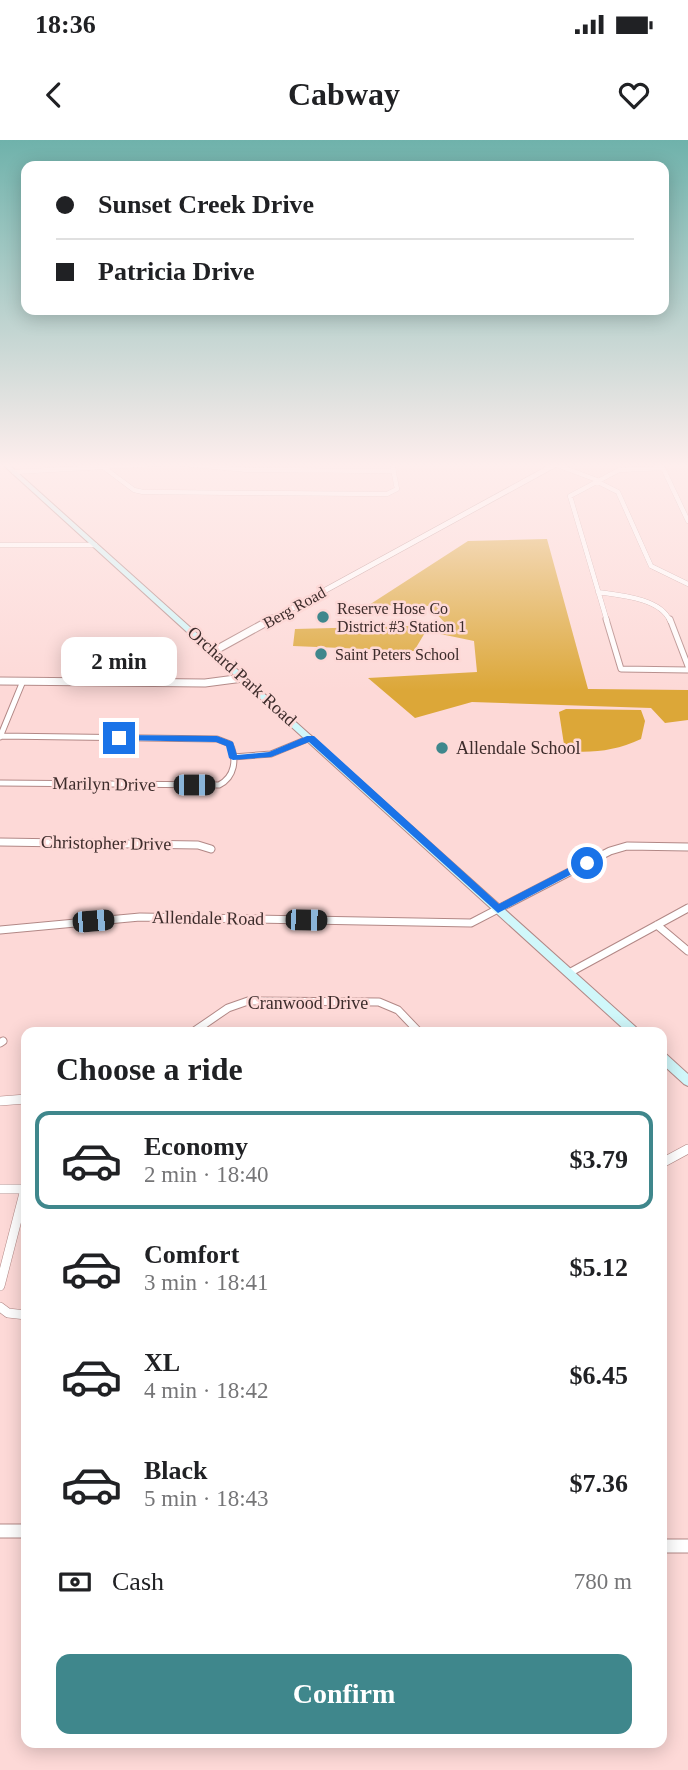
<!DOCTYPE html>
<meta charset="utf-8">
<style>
body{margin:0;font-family:Georgia,serif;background:#f2f2f2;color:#202124;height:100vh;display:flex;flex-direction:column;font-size:26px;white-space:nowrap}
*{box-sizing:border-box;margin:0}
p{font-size:23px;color:#757577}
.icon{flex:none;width:38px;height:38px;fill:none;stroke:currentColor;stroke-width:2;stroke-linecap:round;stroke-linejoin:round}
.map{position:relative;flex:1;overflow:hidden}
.drawer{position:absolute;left:21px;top:887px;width:646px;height:721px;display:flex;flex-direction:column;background:#fff;border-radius:14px;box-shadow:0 4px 18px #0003}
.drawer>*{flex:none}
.top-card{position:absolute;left:21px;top:21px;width:648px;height:154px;border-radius:14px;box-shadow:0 4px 18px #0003;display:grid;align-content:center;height:154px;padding:0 35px;background:#fff}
.end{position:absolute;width:32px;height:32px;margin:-16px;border:9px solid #1a73e8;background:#fff;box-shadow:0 0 0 4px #fff}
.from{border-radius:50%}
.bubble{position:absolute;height:49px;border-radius:14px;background:#fff;box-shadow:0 4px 18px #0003;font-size:23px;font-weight:700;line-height:49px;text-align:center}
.car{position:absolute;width:21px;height:42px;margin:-21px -10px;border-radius:9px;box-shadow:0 0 5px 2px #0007;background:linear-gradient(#222 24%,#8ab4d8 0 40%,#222 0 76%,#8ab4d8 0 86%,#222 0)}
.top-card b{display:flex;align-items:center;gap:24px;height:66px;font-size:26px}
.top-card b+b{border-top:2px solid #e0e0e0}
.top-card i{width:18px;height:18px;background:#202124}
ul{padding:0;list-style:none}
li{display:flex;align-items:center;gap:21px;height:98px;margin:0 14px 10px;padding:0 21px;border:4px solid transparent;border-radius:14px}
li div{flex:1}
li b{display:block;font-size:26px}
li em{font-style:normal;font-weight:700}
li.active{border-color:#3f878c}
li>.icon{width:63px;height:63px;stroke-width:1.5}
h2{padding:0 35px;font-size:32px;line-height:84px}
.pay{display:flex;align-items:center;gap:18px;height:77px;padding:0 35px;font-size:26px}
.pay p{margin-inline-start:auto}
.button{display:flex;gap:14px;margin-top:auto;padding:14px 35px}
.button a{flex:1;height:80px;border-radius:14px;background:#3f878c;color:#fff;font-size:28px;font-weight:700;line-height:80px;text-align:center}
.status{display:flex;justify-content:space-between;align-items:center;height:49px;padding:0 35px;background:#fff;direction:ltr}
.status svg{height:19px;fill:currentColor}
header{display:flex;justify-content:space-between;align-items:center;height:91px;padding:0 35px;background:#fff;font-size:32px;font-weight:700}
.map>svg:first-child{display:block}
.green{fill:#dca738}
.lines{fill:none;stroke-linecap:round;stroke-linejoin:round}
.stream{stroke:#59af4f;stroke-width:2}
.minor-far3-casing{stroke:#b28886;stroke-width:5}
.minor-far2-casing{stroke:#b28886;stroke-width:7}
.minor-far1-casing{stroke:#b28886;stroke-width:9}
.minor-casing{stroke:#b28886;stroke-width:10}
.tertiary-far2-casing{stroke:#b28886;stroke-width:6}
.tertiary-far1-casing{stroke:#b28886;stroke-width:9}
.tertiary-casing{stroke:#b28886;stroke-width:15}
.secondary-casing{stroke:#b28886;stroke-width:2}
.minor-far3{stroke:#fff;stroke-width:4.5}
.minor-far2{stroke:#fff;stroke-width:5}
.minor-far1{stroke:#fff;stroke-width:7}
.minor{stroke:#fff;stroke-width:9}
.tertiary-far2{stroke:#fff;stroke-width:5}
.tertiary-far1{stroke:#fff;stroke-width:7}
.tertiary{stroke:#fff;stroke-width:13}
.secondary{fill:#d0f7fa;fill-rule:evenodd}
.route{fill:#1a73e8}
.poi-dot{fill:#3f878c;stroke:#fdd9d7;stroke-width:2.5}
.labels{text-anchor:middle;stroke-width:5;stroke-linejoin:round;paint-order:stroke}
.far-street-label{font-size:16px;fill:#3d2c2b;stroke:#fdd9d7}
.far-poi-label{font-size:16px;fill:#3d2c2b;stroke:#fdd9d7;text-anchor:start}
.street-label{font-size:18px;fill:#3d2c2b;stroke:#fdd9d7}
.poi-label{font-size:18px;fill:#3d2c2b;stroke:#fdd9d7;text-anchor:start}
</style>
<div class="status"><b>18:36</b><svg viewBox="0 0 49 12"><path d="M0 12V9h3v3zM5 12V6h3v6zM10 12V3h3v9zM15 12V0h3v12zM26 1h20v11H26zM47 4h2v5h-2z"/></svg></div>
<header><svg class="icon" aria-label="back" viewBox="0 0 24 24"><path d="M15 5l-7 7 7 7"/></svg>Cabway<svg class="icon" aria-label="heart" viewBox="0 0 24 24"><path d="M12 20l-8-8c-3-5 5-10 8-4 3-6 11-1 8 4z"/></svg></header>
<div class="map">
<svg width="688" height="1630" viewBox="0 0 688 1630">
<rect width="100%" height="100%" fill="#fdd9d7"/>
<path class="green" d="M 547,399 L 588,549 L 688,550 L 688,580 L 665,583 L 651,568 L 472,562 L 415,578 L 368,538 L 477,532 L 474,501 L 426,491 L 414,511 L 293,506 L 295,489 L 447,485 L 429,466 L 369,465 L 468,401 Z
M 566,569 L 641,570 L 645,581 L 641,599 C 615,611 594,613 565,611 L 559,572 Z"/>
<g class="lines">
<path class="stream" d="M 463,323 L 515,323"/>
<defs>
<path id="minor-far3" d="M 554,324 L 597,340
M 102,326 L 134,350 L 143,352 L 387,354 L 397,349 L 392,323
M 14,332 L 173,323 L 247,330 L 394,331
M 596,341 L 618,352 L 651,426 L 688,444
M 0,405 L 95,405
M 598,452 C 619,455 661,458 670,481
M 607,481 L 570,356 L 619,330 L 663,328 L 688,381"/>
<path id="minor-far2" d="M 606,479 L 621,529 L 688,530
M 670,479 L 688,526
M 0,596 L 217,599 L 230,604 C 237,619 235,637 219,645 L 0,643
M 0,597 L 23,541
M 233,617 L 271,614 L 310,598"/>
<path id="minor-far1" d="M 0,702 L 198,705 L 211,709
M 657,785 L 688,811
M 0,790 L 140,777 L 471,783 L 610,711 L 627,706 L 688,707
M 569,833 L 688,768
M 193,892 L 228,868 L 248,861 L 379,862 L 398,870 L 419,892
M 0,903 L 3,901"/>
<path id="minor" d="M 0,961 L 26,959
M 662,1023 L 688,1009
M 0,1049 L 26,1049
M 0,1146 L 25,1049
M 0,1167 L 8,1173 L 26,1175"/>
<path id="tertiary-far2" d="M 269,481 L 558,323"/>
<path id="tertiary-far1" d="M 214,511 L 272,479
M 0,541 L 205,543 L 243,538"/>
<path id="tertiary" d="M 0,1391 L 26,1391
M 662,1406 L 688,1406"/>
<path id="secondary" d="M 1,323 L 7,323 L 638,889 L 639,892 L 627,892 Z
M 662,912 L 666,914 L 688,934 L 688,946 L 684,944 L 662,924 Z"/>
</defs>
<use href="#minor-far3" class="minor-far3-casing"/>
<use href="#minor-far2" class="minor-far2-casing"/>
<use href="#minor-far1" class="minor-far1-casing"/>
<use href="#minor" class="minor-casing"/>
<use href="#tertiary-far2" class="tertiary-far2-casing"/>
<use href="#tertiary-far1" class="tertiary-far1-casing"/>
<use href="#tertiary" class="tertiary-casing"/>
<use href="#secondary" class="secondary-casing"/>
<use href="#minor-far3" class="minor-far3"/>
<use href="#minor-far2" class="minor-far2"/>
<use href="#minor-far1" class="minor-far1"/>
<use href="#minor" class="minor"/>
<use href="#tertiary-far2" class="tertiary-far2"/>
<use href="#tertiary-far1" class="tertiary-far1"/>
<use href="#tertiary" class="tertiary"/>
<use href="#secondary" class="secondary"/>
</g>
<linearGradient id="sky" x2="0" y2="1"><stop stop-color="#6fb2ab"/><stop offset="0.59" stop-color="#feeeed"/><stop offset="1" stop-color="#feeeed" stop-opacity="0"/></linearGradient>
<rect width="688" height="551" fill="url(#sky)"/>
<path class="route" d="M 119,595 L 217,596 L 233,602 L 237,615 L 269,612 L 307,596 L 314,596 L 499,764 L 584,720 L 593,723 L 498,773 L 309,602 L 271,617 L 233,620 L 229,618 L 226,606 L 216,602 L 116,600 L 114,598 Z"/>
<g class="poi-dot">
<circle cx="323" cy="477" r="7"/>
<circle cx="321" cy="514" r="7"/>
<circle cx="442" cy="608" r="7"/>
</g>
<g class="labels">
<g class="far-street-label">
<text transform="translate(294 467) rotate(-29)" y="6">Berg Road</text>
</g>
<g class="far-poi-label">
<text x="337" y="474">Reserve Hose Co<tspan x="337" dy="18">District #3 Station 1</tspan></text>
<text x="335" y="520">Saint Peters School</text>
</g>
<g class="street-label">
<text transform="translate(242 536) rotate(42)" y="6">Orchard Park Road</text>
<text transform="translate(104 644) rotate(1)" y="6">Marilyn Drive</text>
<text transform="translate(106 703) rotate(1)" y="6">Christopher Drive</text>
<text transform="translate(208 778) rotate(1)" y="6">Allendale Road</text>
<text x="308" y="869">Cranwood Drive</text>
</g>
<g class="poi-label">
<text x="456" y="614">Allendale School</text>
</g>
</g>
</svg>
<i class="end from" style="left:587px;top:723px"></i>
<i class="end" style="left:119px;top:598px"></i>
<div class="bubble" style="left:61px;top:497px;width:116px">2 min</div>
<i class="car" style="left:194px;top:645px;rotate:90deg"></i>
<i class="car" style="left:306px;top:780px;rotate:91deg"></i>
<i class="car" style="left:93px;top:781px;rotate:85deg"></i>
<div class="top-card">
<b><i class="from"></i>Sunset Creek Drive</b>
<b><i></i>Patricia Drive</b>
</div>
<section class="drawer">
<h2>Choose a ride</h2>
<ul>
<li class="active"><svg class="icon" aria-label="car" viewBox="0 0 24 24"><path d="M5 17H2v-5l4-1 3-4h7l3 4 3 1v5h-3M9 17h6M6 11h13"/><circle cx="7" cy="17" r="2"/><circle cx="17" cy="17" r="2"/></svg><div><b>Economy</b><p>2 min · 18:40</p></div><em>$3.79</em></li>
<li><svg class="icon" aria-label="car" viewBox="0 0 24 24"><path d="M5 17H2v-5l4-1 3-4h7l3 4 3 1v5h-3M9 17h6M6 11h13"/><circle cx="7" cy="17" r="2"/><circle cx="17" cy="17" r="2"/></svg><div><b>Comfort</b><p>3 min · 18:41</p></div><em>$5.12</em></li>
<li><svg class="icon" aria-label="car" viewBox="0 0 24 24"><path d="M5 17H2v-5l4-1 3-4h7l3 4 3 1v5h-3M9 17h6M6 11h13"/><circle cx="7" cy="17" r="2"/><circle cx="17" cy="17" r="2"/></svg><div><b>XL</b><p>4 min · 18:42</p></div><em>$6.45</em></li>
<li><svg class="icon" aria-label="car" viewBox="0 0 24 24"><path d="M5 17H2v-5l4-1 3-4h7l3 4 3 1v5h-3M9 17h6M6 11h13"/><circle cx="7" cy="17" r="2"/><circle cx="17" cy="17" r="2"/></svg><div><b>Black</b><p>5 min · 18:43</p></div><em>$7.36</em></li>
</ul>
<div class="pay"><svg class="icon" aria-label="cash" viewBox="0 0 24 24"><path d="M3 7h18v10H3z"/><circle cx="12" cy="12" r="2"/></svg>Cash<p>780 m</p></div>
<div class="button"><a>Confirm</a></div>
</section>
</div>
